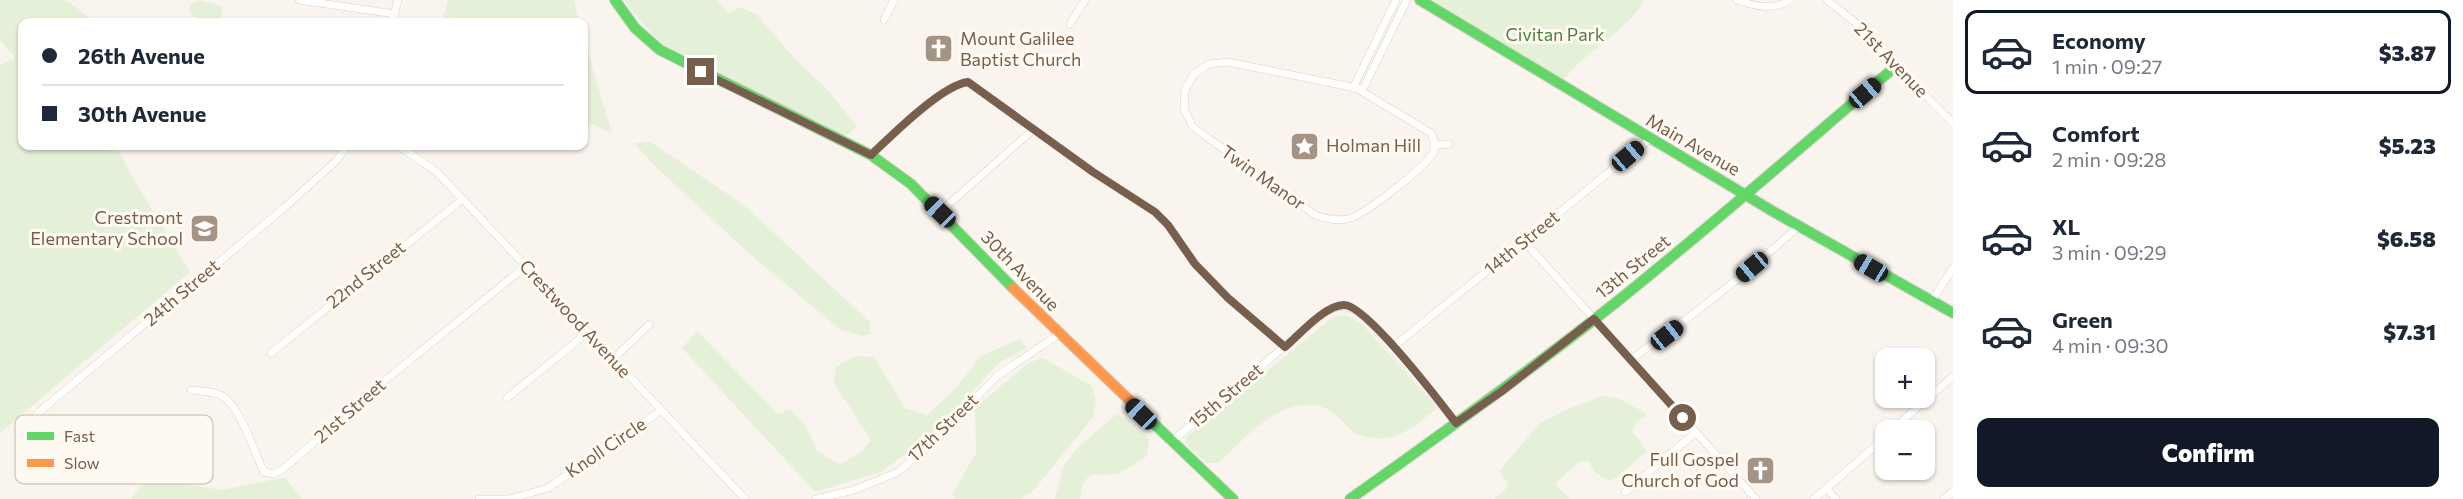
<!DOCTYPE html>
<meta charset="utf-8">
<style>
body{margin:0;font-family:Commissioner,sans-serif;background:#f2f2f3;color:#1f2937;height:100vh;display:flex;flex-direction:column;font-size:22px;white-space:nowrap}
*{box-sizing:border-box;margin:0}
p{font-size:20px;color:#747a83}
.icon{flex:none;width:33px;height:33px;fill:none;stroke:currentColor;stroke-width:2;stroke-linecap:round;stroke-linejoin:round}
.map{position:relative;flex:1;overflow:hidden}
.side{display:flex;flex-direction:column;background:#fff;width:510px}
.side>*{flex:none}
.guide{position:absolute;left:18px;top:18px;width:570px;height:132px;border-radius:12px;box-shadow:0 2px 4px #0004;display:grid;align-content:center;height:132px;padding:0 24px;background:#fff}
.buttons{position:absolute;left:1875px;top:348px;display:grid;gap:12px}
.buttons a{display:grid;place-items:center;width:60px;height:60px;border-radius:12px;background:#fff;box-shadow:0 2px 4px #0004;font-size:30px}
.end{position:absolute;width:27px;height:27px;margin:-14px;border:8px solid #785e4c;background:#fff;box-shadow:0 0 0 3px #fff}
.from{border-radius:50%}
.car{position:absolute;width:18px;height:36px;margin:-18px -9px;border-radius:8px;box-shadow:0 0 4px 2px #0007;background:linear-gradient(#222 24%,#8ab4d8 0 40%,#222 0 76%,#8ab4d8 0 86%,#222 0)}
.guide b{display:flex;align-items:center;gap:21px;height:57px;font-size:22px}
.guide b+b{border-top:2px solid #e0e1e3}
.guide i{width:15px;height:15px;background:#1f2937}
ul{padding:10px 0 0;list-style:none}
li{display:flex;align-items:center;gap:18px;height:84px;margin:0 12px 9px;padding:0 12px;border:3px solid transparent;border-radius:12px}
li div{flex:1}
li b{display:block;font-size:22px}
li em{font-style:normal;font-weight:800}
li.selected{border-color:#111827}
li>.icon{width:54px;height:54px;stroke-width:1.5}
.button{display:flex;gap:12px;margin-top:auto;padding:12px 24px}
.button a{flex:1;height:69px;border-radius:12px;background:#111827;color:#fff;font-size:24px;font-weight:800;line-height:69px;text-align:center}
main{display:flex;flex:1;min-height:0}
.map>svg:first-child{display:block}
.green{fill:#e5f0d9}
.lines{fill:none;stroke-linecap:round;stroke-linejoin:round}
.street-casing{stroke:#d8d2cc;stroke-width:8}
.fast-casing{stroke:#d7d1c9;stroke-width:12}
.slow-casing{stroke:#d7d1c9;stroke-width:12}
.street{stroke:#fefefc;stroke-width:7}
.fast{stroke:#63d668;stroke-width:10}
.slow{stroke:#ff974d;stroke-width:10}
.route{stroke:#785e4c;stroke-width:8}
.labels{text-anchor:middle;stroke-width:6;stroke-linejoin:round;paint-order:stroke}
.park-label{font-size:18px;fill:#527e44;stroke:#fffaf1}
.poi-label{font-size:18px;fill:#785e4c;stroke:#fffaf1;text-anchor:start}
.street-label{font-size:18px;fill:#785e4c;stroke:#fffaf1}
.key{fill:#fffaf1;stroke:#d6cbc0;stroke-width:1.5}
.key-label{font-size:16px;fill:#785e4c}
</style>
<main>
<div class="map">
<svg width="1953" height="499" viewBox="0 0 1953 499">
<rect width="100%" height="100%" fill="#f9f5ee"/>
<path class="green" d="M 0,0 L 66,0 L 95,22 L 22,22 L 22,146 L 116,146 L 136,183 L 190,272 L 0,433 L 0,65 L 15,58 L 0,40 Z
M 198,0 L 219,5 L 222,8 L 221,17 L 213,21 L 192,16 L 189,10 L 190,5 Z
M 448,0 L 574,0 L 579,22 L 491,22 L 443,17 Z
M 624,0 L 717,0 L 729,14 L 740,7 L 756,14 L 798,62 L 826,88 L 857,126 L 845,137 L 663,45 L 633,13 Z
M 1432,0 L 1644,0 L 1644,1 C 1625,34 1586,49 1563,81 Z
M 584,40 L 612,133 L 584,120 Z
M 651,142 L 745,206 L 870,322 L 870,334 L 862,336 L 839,329 L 745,250 L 654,165 L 634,143 Z
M 1346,315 L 1362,324 L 1437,408 C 1414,427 1395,445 1364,436 C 1359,435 1355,434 1352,431 C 1343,421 1329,406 1314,405 C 1274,402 1245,438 1219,463 L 1206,463 L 1185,443 L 1186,437 L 1333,317 Z
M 697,331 L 778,414 L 790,409 L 806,426 L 817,451 L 840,464 L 862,451 L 871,440 L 834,383 L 836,367 L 855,356 L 874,357 L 905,408 L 927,415 L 957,387 L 981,356 L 1020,339 L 1027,348 L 1000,362 L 931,435 L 881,472 L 815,492 L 682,348 Z
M 1043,358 L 1092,386 L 1096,401 L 1093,417 L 1034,490 L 1020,499 L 955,499 L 952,494 L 976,453 L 975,408 L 1028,363 Z
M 1603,396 L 1620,399 L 1647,414 L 1636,423 L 1632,431 L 1647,451 L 1616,478 L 1608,481 L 1595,472 L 1588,461 L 1579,462 L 1555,483 L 1569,499 L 1494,499 L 1505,490 L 1508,483 L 1499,471 L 1540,423 L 1568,409 Z
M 1117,414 L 1128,419 L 1149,439 L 1147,456 L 1118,474 L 1091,475 L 1083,482 L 1080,499 L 1055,499 L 1063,467 L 1080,445 Z
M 285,477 L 302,499 L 131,499 L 143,484 L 158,480 L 222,490 Z"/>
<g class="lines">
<defs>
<path id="street" d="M 299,0 L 395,14
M 1737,0 C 1754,6 1773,11 1790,0
M 1827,0 L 1856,23 L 1896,66 L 1953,123
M 884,20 L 894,0
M 392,22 L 398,0
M 1070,24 L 1085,0
M 1228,62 L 1356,88 L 1431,133 C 1434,139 1436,144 1434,151 C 1429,165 1366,213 1351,218 C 1339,222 1327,219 1315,215 L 1193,127 L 1184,109 L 1185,90 L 1194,74 L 1209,64 Z
M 1353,88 L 1396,0
M 1362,91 L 1407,0
M 1435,145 L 1449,144
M 399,146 L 437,172 L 745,499
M 871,155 C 891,136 942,85 968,82 L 1093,172 L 1155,212 L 1168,225 L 1195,264 L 1228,298 L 1285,347
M 940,212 L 1034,129
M 1524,241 L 1756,499
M 1931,302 L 1953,268
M 1393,347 L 1650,139
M 271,353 L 463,199
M 613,359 L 649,325
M 1630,360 C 1689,319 1746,274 1799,226
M 191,390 C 201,391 215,391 224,397 C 241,409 255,454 264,472 L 274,474 L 282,470 L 383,382 L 526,266
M 507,398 L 588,332
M 1892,430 L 1953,376
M 33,442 C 25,429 30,423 39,412 L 285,207 L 336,161 L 347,146
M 1171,442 L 1324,313 C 1341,303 1350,305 1365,317 L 1456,423
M 1826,488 L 1836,499
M 1625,492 L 1696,432
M 479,499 L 509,499 L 548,488 L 662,410
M 816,499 L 854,490 L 898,472 L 933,442 L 997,376 L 1059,334
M 1814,499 L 1886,437
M 1944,499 L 1953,491"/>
<path id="fast" d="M 615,0 L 635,28 L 660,50 L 871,155 L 911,184 L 1013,288
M 1420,0 L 1774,212 L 1953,313
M 1149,419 L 1233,499
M 1350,499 C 1439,436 1528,372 1614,304 C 1710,227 1802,146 1896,66"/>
<path id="slow" d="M 1013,288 L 1149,419"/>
</defs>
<use href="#street" class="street-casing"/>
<use href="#fast" class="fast-casing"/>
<use href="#slow" class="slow-casing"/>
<use href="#street" class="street"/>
<use href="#fast" class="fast"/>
<use href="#slow" class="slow"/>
</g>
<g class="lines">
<path class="route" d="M 701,72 L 871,155 C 891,136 942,85 968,82 L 1093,172 L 1155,212 L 1168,225 L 1195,264 L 1228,298 L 1285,347 C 1299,335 1325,305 1344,305 C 1366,305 1440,402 1456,423 L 1502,391 L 1594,319 L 1683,418"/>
</g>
<defs>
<symbol id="church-square" viewBox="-11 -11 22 22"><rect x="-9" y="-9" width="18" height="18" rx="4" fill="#a59385" stroke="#fffaf1"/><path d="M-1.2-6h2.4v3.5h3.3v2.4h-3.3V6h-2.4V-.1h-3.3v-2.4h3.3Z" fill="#fff"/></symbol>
<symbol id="sight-square" viewBox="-11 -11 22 22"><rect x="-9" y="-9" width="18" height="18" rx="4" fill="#a59385" stroke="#fffaf1"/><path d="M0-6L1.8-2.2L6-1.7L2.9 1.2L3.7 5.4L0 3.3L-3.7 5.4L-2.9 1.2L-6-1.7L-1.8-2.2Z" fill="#fff"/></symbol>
<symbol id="school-square" viewBox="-11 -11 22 22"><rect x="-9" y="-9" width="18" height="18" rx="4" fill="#a59385" stroke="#fffaf1"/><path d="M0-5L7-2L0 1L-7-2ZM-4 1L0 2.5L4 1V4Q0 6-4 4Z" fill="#fff"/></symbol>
</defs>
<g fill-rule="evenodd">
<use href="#church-square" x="922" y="32" width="33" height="33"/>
<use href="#sight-square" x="1288" y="130" width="33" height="33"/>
<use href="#school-square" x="188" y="212" width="33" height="33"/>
<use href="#church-square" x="1744" y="454" width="33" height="33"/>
</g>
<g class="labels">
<g class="park-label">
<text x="1555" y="41">Civitan Park</text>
</g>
<g class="poi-label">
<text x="960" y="45">Mount Galilee<tspan x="960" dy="21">Baptist Church</tspan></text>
<text x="1326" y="152">Holman Hill</text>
<text x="183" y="224" text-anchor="end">Crestmont<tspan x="183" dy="21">Elementary School</tspan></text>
<text x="1739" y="466" text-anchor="end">Full Gospel<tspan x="1739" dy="21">Church of God</tspan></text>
</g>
<g class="street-label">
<text transform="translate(1891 60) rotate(46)" y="6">21st Avenue</text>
<text transform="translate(1693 145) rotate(30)" y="6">Main Avenue</text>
<text transform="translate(1263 178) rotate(35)" y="6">Twin Manor</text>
<text transform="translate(1522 243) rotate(-39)" y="6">14th Street</text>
<text transform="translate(1633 267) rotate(-39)" y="6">13th Street</text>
<text transform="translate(1020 271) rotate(46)" y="6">30th Avenue</text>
<text transform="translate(366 275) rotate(-39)" y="6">22nd Street</text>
<text transform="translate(182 293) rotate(-40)" y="6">24th Street</text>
<text transform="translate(575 319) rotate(47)" y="6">Crestwood Avenue</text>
<text transform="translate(1226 396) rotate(-40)" y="6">15th Street</text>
<text transform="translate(350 411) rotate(-41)" y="6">21st Street</text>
<text transform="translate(943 428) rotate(-44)" y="6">17th Street</text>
<text transform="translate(606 448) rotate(-34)" y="6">Knoll Circle</text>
</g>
</g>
<rect x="15" y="415" width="198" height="69" rx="9" class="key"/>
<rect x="27" y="432" width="27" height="8" fill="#63d668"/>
<rect x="27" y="459" width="27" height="8" fill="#ff974d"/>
<g class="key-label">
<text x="64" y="442">Fast</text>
<text x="64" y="469">Slow</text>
</g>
</svg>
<div class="buttons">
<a>+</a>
<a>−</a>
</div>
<i class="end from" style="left:1683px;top:418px"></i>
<i class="end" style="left:701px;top:72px"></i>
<i class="car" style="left:1865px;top:93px;rotate:50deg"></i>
<i class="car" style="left:1628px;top:156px;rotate:50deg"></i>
<i class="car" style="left:940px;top:212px;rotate:314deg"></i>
<i class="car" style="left:1752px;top:267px;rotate:230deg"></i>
<i class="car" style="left:1871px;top:268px;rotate:300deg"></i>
<i class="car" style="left:1667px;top:335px;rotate:52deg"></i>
<i class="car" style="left:1141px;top:414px;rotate:314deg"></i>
<div class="guide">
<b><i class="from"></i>26th Avenue</b>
<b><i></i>30th Avenue</b>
</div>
</div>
<section class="side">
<ul>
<li class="selected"><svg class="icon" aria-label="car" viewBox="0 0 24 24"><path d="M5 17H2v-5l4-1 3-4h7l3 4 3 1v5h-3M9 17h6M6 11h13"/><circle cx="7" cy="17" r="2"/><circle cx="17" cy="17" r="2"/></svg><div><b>Economy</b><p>1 min · 09:27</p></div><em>$3.87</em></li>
<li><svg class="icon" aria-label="car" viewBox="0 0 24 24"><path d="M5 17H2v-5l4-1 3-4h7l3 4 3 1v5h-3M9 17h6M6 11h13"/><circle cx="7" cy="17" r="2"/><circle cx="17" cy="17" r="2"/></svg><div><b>Comfort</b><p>2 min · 09:28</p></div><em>$5.23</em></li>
<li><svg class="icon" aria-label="car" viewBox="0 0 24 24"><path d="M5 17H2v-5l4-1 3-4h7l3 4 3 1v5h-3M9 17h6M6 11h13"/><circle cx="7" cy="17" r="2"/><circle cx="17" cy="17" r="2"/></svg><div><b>XL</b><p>3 min · 09:29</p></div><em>$6.58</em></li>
<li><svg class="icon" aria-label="car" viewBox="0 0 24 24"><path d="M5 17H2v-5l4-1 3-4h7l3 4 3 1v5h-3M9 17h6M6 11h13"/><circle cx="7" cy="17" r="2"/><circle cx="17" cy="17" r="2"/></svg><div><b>Green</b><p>4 min · 09:30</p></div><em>$7.31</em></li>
</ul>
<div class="button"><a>Confirm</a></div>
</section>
</main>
